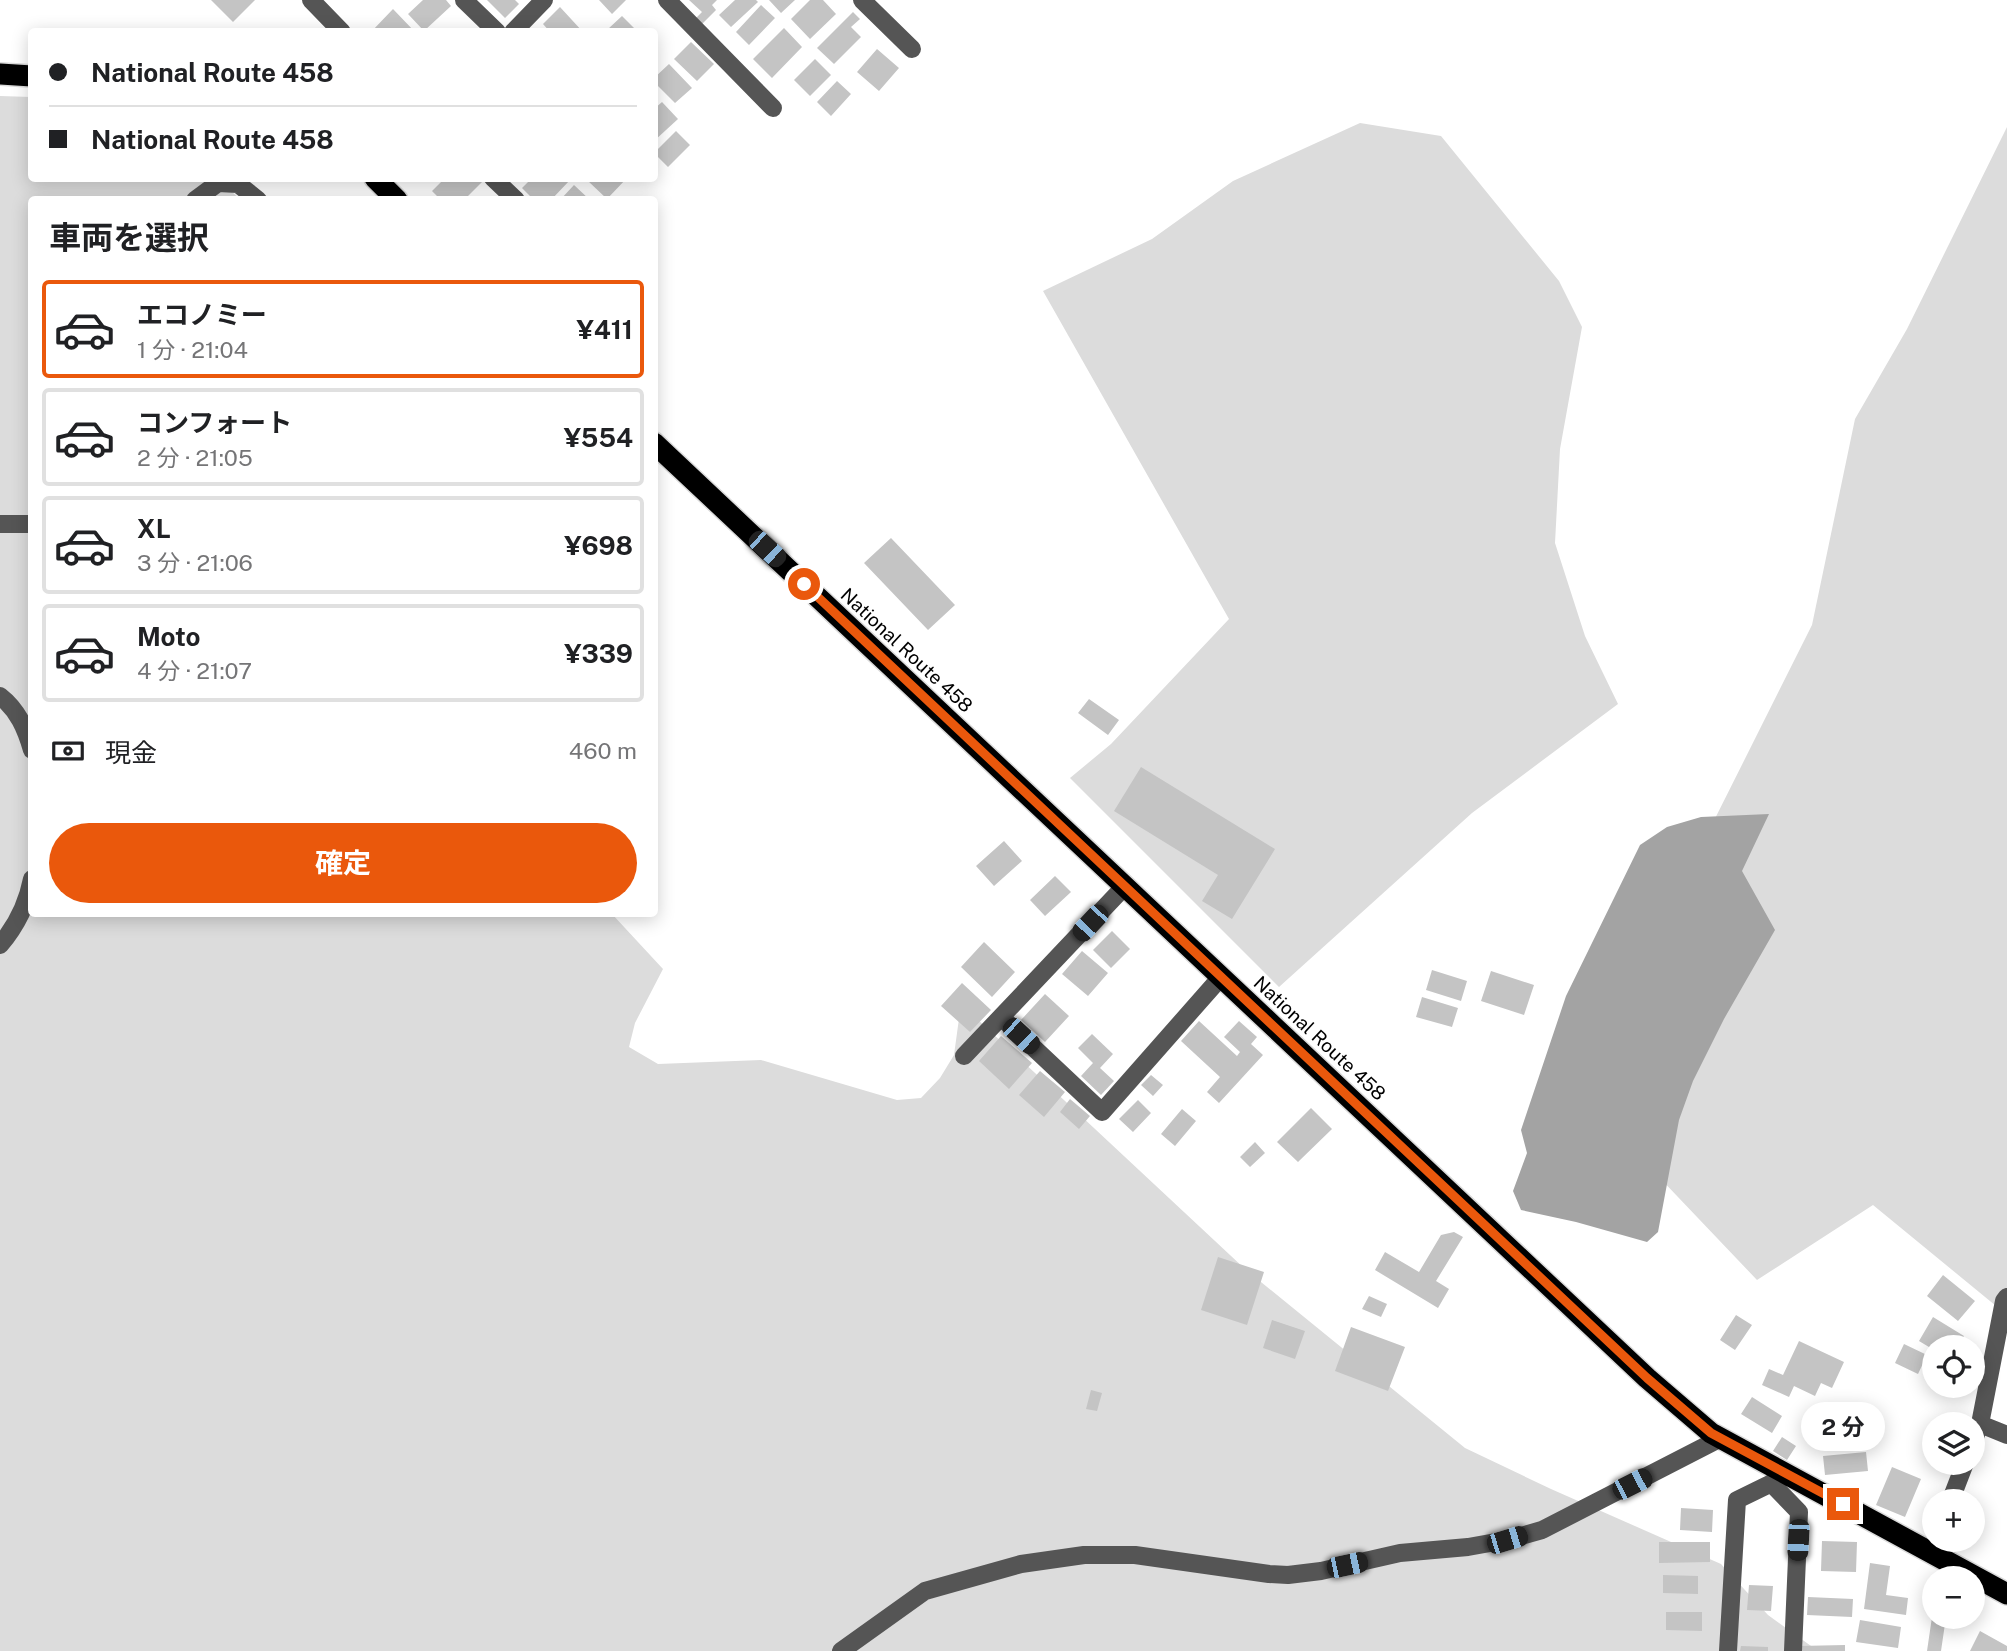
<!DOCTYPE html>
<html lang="ja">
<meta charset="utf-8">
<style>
body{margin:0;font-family:"Public Sans","Noto Sans JP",sans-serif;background:#f6f6f6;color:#202124;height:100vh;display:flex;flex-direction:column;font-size:26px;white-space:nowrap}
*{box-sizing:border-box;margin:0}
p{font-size:23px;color:#757577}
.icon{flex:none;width:38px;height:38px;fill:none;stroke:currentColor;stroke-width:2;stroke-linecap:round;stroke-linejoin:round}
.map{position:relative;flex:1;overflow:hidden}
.details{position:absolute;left:28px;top:196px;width:630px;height:721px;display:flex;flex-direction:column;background:#fff;border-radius:7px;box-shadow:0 4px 18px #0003}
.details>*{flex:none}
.guide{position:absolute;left:28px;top:28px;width:630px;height:154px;border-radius:7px;box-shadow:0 4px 18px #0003;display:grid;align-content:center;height:154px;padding:0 21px;background:#fff}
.controls{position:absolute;left:1922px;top:1335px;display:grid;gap:14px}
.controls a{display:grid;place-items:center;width:63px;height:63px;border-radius:50%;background:#fff;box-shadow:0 4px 18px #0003;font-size:35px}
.end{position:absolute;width:32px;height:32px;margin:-16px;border:9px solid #ea580c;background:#fff;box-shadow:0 0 0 4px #fff}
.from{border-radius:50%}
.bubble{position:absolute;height:49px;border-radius:24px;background:#fff;box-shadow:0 4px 18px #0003;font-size:23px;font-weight:700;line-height:49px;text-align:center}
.car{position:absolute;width:21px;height:42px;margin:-21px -10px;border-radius:9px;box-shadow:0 0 5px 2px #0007;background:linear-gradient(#222 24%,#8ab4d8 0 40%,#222 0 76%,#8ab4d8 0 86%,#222 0)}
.guide b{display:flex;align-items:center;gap:24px;height:66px;font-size:26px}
.guide b+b{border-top:2px solid #e0e0e0}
.guide i{width:18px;height:18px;background:#202124}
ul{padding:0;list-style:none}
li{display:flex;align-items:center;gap:21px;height:98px;margin:0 14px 10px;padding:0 7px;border:4px solid #e0e0e0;border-radius:7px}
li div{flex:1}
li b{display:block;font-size:26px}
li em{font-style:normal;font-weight:700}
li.current{border-color:#ea580c}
li>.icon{width:63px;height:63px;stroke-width:1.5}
h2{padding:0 21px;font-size:32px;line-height:84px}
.pay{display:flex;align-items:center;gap:18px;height:77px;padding:0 21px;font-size:26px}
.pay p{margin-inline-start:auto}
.cta{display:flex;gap:14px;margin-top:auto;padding:14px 21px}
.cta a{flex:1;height:80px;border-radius:42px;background:#ea580c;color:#fff;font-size:28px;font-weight:700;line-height:80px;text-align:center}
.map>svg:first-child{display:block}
.green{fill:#dcdcdc}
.water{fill:#a3a3a3}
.building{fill:#c4c4c4}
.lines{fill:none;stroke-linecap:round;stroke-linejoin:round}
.highway-casing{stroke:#dbdbdb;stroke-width:24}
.minor{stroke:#555;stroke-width:18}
.highway{stroke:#000;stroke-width:21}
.route{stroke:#ea580c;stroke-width:9}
.labels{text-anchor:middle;stroke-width:5;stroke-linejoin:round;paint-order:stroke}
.street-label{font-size:19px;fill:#000;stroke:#fff}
</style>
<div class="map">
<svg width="2007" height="1651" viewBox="0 0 2007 1651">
<rect width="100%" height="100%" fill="#fff"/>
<path class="green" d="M 0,96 L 31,97 L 32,178 L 217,179 L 240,199 L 32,200 L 32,914 L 612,914 L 663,969 L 635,1023 L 629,1047 L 658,1064 L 761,1060 L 897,1100 L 921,1098 L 940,1078 L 954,1055 L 961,1004 L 1245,1269 L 1465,1448 L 1551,1489 L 1721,1564 L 1768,1615 L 1818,1651 L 0,1651 Z
M 1360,123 L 1441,136 L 1559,281 L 1582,327 L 1560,449 L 1555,543 L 1585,636 L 1618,704 L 1472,813 L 1279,987 L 1070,778 L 1111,744 L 1229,619 L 1043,291 L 1152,239 L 1233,181 Z
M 2007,127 L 2007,1315 L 1873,1205 L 1757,1280 L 1578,1092 L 1812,625 L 1855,419 L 1907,329 Z"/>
<path class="water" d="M 1769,814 L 1742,871 L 1775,930 L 1724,1019 L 1693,1081 L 1679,1120 L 1658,1232 L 1647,1242 L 1576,1222 L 1521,1210 L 1513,1191 L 1527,1153 L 1521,1130 L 1566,996 L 1640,845 L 1667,827 L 1701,817 Z"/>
<path class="building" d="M 211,0 L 255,0 L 233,22 Z
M 423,0 L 446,0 L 451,6 L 424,31 L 408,14 Z
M 487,0 L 515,0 L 519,4 L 505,18 Z
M 599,0 L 626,0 L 612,14 Z
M 689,0 L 717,0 L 712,5 L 716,10 L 702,24 L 696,18 L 702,12 Z
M 735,0 L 756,0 L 758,2 L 731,27 L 719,15 Z
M 769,0 L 795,0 L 781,13 Z
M 810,0 L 823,0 L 836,14 L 810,39 L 791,19 Z
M 761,5 L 775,18 L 749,45 L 736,32 Z
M 560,7 L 583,32 L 550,32 L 543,24 Z
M 393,9 L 415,32 L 371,32 Z
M 853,12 L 860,19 L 851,27 L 861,37 L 834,64 L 817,48 Z
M 622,16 L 638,32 L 610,32 L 608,29 Z
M 784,28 L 802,47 L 772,78 L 753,59 Z
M 691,42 L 714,64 L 697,81 L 674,59 Z
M 877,49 L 899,68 L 879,91 L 857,72 Z
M 815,59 L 831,75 L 810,96 L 794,80 Z
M 669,64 L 692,88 L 675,103 L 654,82 L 654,78 Z
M 837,81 L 851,94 L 831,116 L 817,102 Z
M 662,102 L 678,119 L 654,141 L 654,109 Z
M 676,131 L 690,145 L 668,167 L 654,153 Z
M 445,178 L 478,178 L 482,182 L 464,200 L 441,200 L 432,191 Z
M 532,178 L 569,178 L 570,180 L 551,200 L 534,200 L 522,188 Z
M 590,178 L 627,178 L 607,199 L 588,181 Z
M 574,185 L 590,200 L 560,200 Z
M 891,538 L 955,605 L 928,630 L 864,563 Z
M 1089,699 L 1119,720 L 1108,735 L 1078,713 Z
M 1141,767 L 1275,849 L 1232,919 L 1202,901 L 1218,875 L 1114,811 Z
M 1004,841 L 1022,861 L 994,886 L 976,866 Z
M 1055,876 L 1071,892 L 1045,916 L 1030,900 Z
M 1112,931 L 1130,949 L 1111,968 L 1093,950 Z
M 984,942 L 1015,972 L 992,997 L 961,967 Z
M 1082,951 L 1108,973 L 1088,996 L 1062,974 Z
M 1432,970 L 1467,981 L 1461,1001 L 1426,990 Z
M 1491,971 L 1534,985 L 1524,1015 L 1481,1001 Z
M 962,983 L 991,1010 L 970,1032 L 941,1006 Z
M 1045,994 L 1069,1016 L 1045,1042 L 1021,1020 Z
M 1422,997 L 1458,1008 L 1452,1027 L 1416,1017 Z
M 1199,1021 L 1237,1056 L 1240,1052 L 1224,1037 L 1239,1021 L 1257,1037 L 1251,1044 L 1263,1055 L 1219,1103 L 1207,1092 L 1220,1077 L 1181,1041 Z
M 1092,1034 L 1113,1054 L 1100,1068 L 1114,1081 L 1101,1095 L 1081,1076 L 1093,1063 L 1078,1048 Z
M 1001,1036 L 1032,1063 L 1009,1089 L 979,1061 Z
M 1040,1071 L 1065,1092 L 1044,1117 L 1019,1095 Z
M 1151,1075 L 1163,1085 L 1153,1096 L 1141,1085 Z
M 1070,1099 L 1090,1116 L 1079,1129 L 1060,1112 Z
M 1138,1100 L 1151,1113 L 1133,1132 L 1119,1119 Z
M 1311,1108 L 1332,1129 L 1298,1162 L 1277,1142 Z
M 1182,1109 L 1196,1121 L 1175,1146 L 1161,1134 Z
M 1255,1142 L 1265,1153 L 1250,1167 L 1240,1157 Z
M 1454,1232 L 1463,1237 L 1436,1281 L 1449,1289 L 1438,1308 L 1375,1270 L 1385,1252 L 1419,1272 L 1441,1235 Z
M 1218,1257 L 1264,1272 L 1247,1325 L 1201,1310 Z
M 1943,1275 L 1975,1301 L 1958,1321 L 1927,1296 Z
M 1369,1296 L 1387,1304 L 1381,1317 L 1362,1309 Z
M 1736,1315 L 1752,1325 L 1735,1350 L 1720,1340 Z
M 1933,1317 L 1964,1336 L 1957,1348 L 1934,1348 L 1934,1350 L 1919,1341 Z
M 1272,1320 L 1305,1331 L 1295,1359 L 1263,1348 Z
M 1351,1327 L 1405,1347 L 1388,1391 L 1335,1371 Z
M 1799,1341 L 1844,1362 L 1832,1388 L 1821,1383 L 1815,1396 L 1794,1386 L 1789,1397 L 1762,1385 L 1769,1369 L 1783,1375 Z
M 1904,1344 L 1927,1355 L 1918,1374 L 1895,1363 Z
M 1091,1390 L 1102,1393 L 1097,1411 L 1086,1409 Z
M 1752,1397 L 1782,1416 L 1772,1433 L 1741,1414 Z
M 1782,1437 L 1796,1446 L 1787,1460 L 1773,1451 Z
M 1866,1452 L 1868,1471 L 1825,1475 L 1823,1456 Z
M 1892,1467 L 1921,1479 L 1905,1517 L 1876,1505 Z
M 1681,1508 L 1713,1510 L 1712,1532 L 1680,1530 Z
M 1822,1541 L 1857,1542 L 1856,1572 L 1821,1571 Z
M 1659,1542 L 1710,1542 L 1710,1562 L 1659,1563 Z
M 1870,1563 L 1890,1566 L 1886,1595 L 1908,1598 L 1906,1615 L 1864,1609 Z
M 1663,1575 L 1698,1576 L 1698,1594 L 1663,1593 Z
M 1749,1585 L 1773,1586 L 1771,1611 L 1747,1610 Z
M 1808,1597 L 1853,1599 L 1852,1617 L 1807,1615 Z
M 1666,1612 L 1702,1612 L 1702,1631 L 1666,1630 Z
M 1932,1617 L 1946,1617 L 1941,1651 L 1927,1651 Z
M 1860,1620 L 1901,1627 L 1898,1648 L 1856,1642 Z
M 1980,1631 L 2007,1646 L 2007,1651 L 1970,1651 Z
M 1845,1645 L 1845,1651 L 1799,1651 L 1799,1646 Z
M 1741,1646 L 1768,1647 L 1768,1651 L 1740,1651 Z"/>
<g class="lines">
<defs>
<path id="highway" d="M 0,74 L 32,76
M 375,178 L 397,200
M 654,443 L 1647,1378 L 1711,1433 L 2007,1594"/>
</defs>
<use href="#highway" class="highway-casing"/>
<path class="minor" d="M 311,0 L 342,32
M 464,0 L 497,32
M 667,0 L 773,108
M 862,0 L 912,49
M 513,32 L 544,0
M 493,178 L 516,200
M 195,200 L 218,183 L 238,184 L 258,200
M 0,524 L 32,524
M 0,696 C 18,710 26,729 32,750
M 0,945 C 17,925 27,905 32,879
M 1001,1017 L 1102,1112 L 1221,977
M 964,1056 L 1125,886
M 1980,1424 L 2007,1435
M 1972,1445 L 1980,1424 L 2004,1301 L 2007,1297
M 1771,1483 L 1799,1512 L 1793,1651
M 1950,1502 L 1965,1463
M 841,1651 L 925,1591 L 1021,1564 L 1084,1555 L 1135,1555 L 1269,1574 L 1288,1575 L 1321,1571 L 1400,1553 L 1468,1547 L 1507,1540 L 1542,1530 L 1721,1438
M 1728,1651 L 1737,1500 L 1788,1475"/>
<use href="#highway" class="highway"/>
</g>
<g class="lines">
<path class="route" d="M 804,584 L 1647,1378 L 1711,1433 L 1843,1504"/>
</g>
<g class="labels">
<g class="street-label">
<text transform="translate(907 650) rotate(43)" y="7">National Route 458</text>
<text transform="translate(1320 1038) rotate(43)" y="7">National Route 458</text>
</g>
</g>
</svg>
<div class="controls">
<a><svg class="icon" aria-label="locate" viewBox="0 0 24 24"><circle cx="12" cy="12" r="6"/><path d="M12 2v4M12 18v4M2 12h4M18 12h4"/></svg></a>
<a><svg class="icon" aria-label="layers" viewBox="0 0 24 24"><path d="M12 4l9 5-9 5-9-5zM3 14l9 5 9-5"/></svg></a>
<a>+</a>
<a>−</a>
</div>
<i class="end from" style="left:804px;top:584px"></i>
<i class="end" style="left:1843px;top:1504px"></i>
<div class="bubble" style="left:1801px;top:1402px;width:84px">2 分</div>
<i class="car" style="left:767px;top:549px;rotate:133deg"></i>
<i class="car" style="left:1090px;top:923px;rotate:223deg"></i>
<i class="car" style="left:1021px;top:1036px;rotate:133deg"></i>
<i class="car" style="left:1632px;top:1484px;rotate:63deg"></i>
<i class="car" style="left:1507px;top:1540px;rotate:73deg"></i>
<i class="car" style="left:1798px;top:1540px;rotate:183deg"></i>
<i class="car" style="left:1347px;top:1565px;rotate:78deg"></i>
<div class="guide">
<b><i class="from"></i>National Route 458</b>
<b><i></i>National Route 458</b>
</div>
<section class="details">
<h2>車両を選択</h2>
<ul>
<li class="current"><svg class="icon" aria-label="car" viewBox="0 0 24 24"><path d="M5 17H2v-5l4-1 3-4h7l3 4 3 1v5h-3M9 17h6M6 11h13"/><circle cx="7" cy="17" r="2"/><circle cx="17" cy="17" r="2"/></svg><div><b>エコノミー</b><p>1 分 · 21:04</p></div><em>¥411</em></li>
<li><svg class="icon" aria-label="car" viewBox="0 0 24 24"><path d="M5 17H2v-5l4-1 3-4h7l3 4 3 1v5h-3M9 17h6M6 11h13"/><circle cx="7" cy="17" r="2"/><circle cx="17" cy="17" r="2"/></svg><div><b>コンフォート</b><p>2 分 · 21:05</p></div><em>¥554</em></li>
<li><svg class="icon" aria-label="car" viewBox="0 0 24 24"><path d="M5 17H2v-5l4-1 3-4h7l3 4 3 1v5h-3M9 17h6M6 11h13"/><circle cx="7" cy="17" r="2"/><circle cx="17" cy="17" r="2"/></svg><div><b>XL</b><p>3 分 · 21:06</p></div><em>¥698</em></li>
<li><svg class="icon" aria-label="car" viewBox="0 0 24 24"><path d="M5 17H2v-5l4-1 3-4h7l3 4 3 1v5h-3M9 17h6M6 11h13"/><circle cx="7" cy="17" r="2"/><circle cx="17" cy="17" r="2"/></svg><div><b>Moto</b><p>4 分 · 21:07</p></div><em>¥339</em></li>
</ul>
<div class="pay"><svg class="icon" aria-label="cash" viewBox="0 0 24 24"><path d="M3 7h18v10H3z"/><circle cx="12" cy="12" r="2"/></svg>現金<p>460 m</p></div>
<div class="cta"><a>確定</a></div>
</section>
</div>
